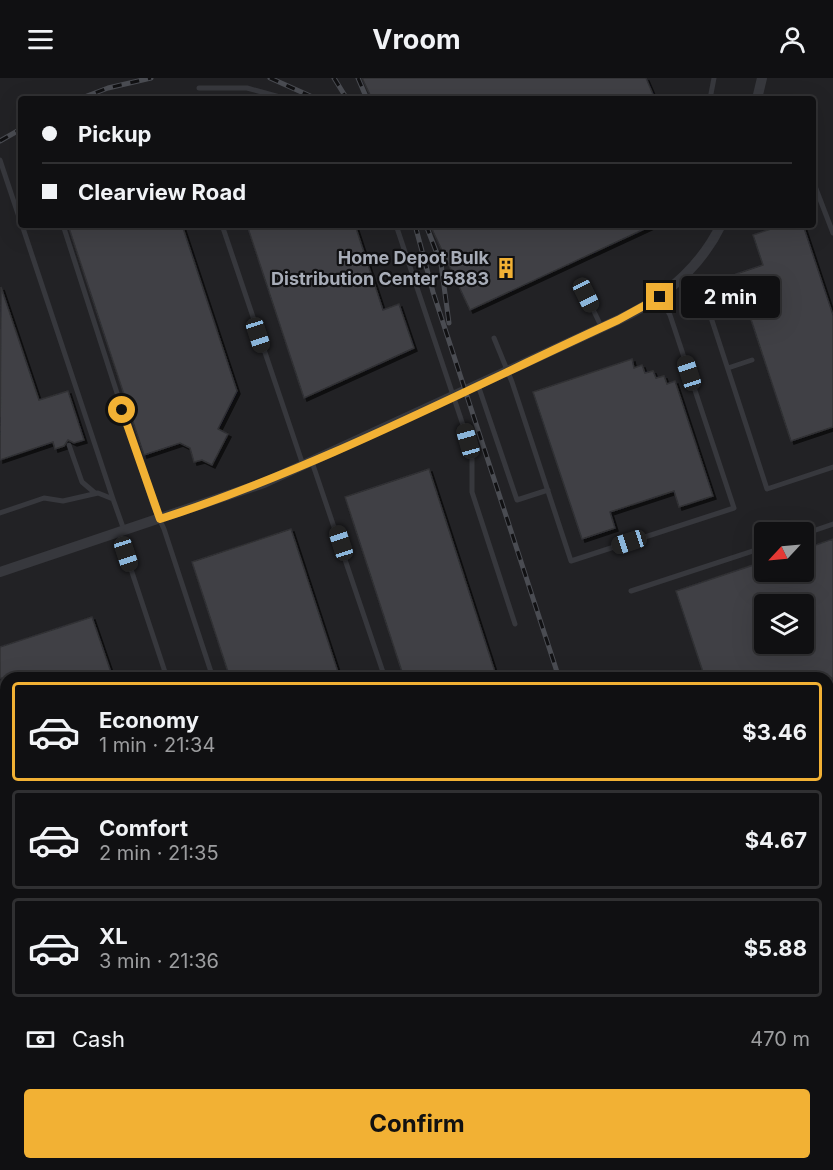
<!DOCTYPE html>
<meta charset="utf-8">
<style>
body{margin:0;font-family:Inter,sans-serif;background:#19191b;color:#f1f3f6;height:100vh;display:flex;flex-direction:column;font-size:22px;white-space:nowrap}
*{box-sizing:border-box;margin:0}
p{font-size:20px;color:#9c9d9f}
.icon{flex:none;width:33px;height:33px;fill:none;stroke:currentColor;stroke-width:2;stroke-linecap:round;stroke-linejoin:round}
.map{position:relative;flex:1;overflow:hidden}
.details{position:absolute;left:0px;top:594px;width:834px;height:498px;display:flex;flex-direction:column;background:#101012;border-radius:18px 18px 0 0;box-shadow:0 6px 24px #0002,0 0 0 2px #303032}
.details>*{flex:none}
.guide{position:absolute;left:18px;top:18px;width:798px;height:132px;border-radius:6px;box-shadow:0 6px 24px #0002,0 0 0 2px #303032;display:grid;align-content:center;height:132px;padding:0 24px;background:#101012}
.needle{width:39px;rotate:244deg}
.tools{position:absolute;left:754px;top:444px;display:grid;gap:12px}
.tools a{display:grid;place-items:center;width:60px;height:60px;border-radius:6px;background:#101012;box-shadow:0 6px 24px #0002,0 0 0 2px #303032;font-size:30px}
.end{position:absolute;width:27px;height:27px;margin:-14px;border:8px solid #f2b134;background:#111;box-shadow:0 0 0 3px #111}
.from{border-radius:50%}
.bubble{position:absolute;height:42px;border-radius:6px;background:#101012;box-shadow:0 6px 24px #0002,0 0 0 2px #303032;font-size:20px;font-weight:700;line-height:42px;text-align:center}
.car{position:absolute;width:18px;height:36px;margin:-18px -9px;border-radius:8px;box-shadow:0 0 4px 2px #0007;background:linear-gradient(#222 24%,#8ab4d8 0 40%,#222 0 76%,#8ab4d8 0 86%,#222 0)}
.guide b{display:flex;align-items:center;gap:21px;height:57px;font-size:22px}
.guide b+b{border-top:2px solid #303032}
.guide i{width:15px;height:15px;background:#f1f3f6}
ul{padding:10px 0 0;list-style:none}
li{display:flex;align-items:center;gap:18px;height:99px;margin:0 12px 9px;padding:0 12px;border:3px solid #303032;border-radius:6px}
li div{flex:1}
li b{display:block;font-size:22px}
li em{font-style:normal;font-weight:700}
li.current{border-color:#f2b134}
li>.icon{width:54px;height:54px;stroke-width:1.5}
.pay{display:flex;align-items:center;gap:15px;height:66px;padding:0 24px;font-size:22px}
.pay p{margin-inline-start:auto}
.cta{display:flex;gap:12px;margin-top:auto;padding:12px 24px}
.cta a{flex:1;height:69px;border-radius:6px;background:#f2b134;color:#111;font-size:24px;font-weight:700;line-height:69px;text-align:center}
header{display:flex;justify-content:space-between;align-items:center;height:78px;padding:0 24px;background:#101012;font-size:27px;font-weight:700}
.map>svg:first-child{display:block}
.built{fill:#222225;fill-rule:evenodd}
.building{fill:#404145;stroke:#303034;stroke-width:1.5;fill-rule:evenodd;filter:url(#shadow)}
.lines{fill:none;stroke-linecap:round;stroke-linejoin:round}
.lane{stroke:#37383d;stroke-width:5}
.street{stroke:#37383d;stroke-width:10}
.rail-casing{stroke:#4a4c52;stroke-width:5}
.rail{stroke:#111113;stroke-width:3;stroke-dasharray:9;stroke-linecap:butt}
.route{stroke:#f2b134;stroke-width:8}
.labels{text-anchor:middle;stroke-width:4.5;stroke-linejoin:round;paint-order:stroke}
.poi-label{font-size:18px;font-weight:bold;fill:#a8adb8;stroke:#111113;text-anchor:end}
</style>
<header><svg class="icon" aria-label="menu" viewBox="0 0 24 24"><path d="M4 6h16M4 12h16M4 18h16"/></svg>Vroom<svg class="icon" aria-label="person" viewBox="0 0 24 24"><circle cx="12" cy="8" r="4"/><path d="M4 21q1-7 8-7t8 7"/></svg></header>
<div class="map">
<svg width="833" height="1092" viewBox="0 0 833 1092">
<defs>
<filter id="shadow"><feDropShadow dx="3" dy="3" stdDeviation="0" flood-color="#0009"/></filter>
</defs>
<rect width="100%" height="100%" fill="#161618"/>
<path class="built" d="M 0,0 L 833,0 L 833,1092 L 0,1092 ZM 21,21 L 813,21 L 813,147 L 21,147 ZM 765,454 L 804,454 L 804,494 L 765,494 ZM 765,526 L 804,526 L 804,566 L 765,566 ZM 6,600 L 828,600 L 828,1086 L 6,1086 Z"/>
<path class="building" d="M 362,0 L 646,0 L 655,21 L 372,21 Z
M 68,147 L 182,147 L 237,313 L 218,351 L 228,356 L 212,387 L 202,382 L 194,384 L 190,370 L 180,365 L 144,377 Z
M 247,147 L 355,147 L 383,232 L 399,226 L 414,270 L 304,320 Z
M 430,147 L 653,147 L 470,232 Z
M 783,147 L 803,147 L 833,237 L 833,349 L 791,363 L 736,196 L 763,187 L 753,157 Z
M 1,209 L 39,322 L 68,313 L 84,362 L 74,365 L 68,362 L 64,368 L 55,371 L 53,364 L 0,382 Z
M 632,281 L 634,290 L 642,287 L 645,295 L 653,293 L 656,300 L 664,298 L 667,306 L 675,303 L 713,418 L 679,429 L 674,413 L 610,434 L 615,450 L 582,461 L 533,314 Z
M 429,391 L 497,600 L 404,600 L 345,419 Z
M 291,451 L 340,600 L 230,600 L 192,484 Z
M 833,461 L 833,600 L 705,600 L 676,513 L 765,483 L 765,494 L 804,494 L 804,471 ZM 765,526 L 804,526 L 804,566 L 765,566 Z
M 92,539 L 113,600 L 0,600 L 0,569 Z"/>
<g class="lines">
<path class="lane" d="M 199,10 L 247,10 L 287,21
M 710,21 L 714,0
M 0,82 L 21,145
M 813,103 L 833,155
M 22,147 L 113,421
M 63,147 L 153,427 L 164,451 L 213,600
M 222,147 L 303,387
M 396,147 L 464,350 L 472,380 L 472,414 L 515,546
M 687,196 L 704,218 L 767,411 L 833,389
M 586,217 L 602,250
M 494,260 L 512,304 L 571,483 L 734,430 L 670,237 L 660,219
M 728,290 L 752,282
M 478,307 L 517,422 L 548,412
M 69,367 L 82,404 L 95,415
M 312,384 L 385,600
M 0,435 L 44,420 L 63,423 L 98,415 L 113,421 L 124,452
M 119,455 L 167,600
M 804,456 L 833,446
M 631,513 L 765,469
M 828,702 L 833,700
M 0,882 L 6,880
M 828,902 L 833,900
M 0,1020 L 6,1024
M 243,1086 L 249,1091 L 254,1086
M 283,1086 L 290,1092
M 390,1086 L 392,1092
M 710,1086 L 712,1092
M 102,1092 L 107,1086"/>
<path class="street" d="M 757,21 L 762,0
M 0,494 L 264,405 L 618,242 C 663,221 699,192 721,147
M 346,1086 L 348,1092"/>
<defs>
<path id="rail" d="M 270,0 L 317,21
M 334,0 L 347,21
M 358,0 L 367,21
M 79,21 L 108,10 L 151,0
M 0,63 L 21,51
M 415,147 L 433,214 L 559,600
M 426,147 L 441,186 L 449,245
M 828,736 L 833,734
M 733,1086 L 735,1092"/>
</defs>
<use href="#rail" class="rail-casing"/>
<use href="#rail" class="rail"/>
</g>
<g class="lines">
<path class="route" d="M 122,332 L 160,441 C 318,390 467,311 618,242 L 660,219"/>
</g>
<defs>
<symbol id="building-bare" viewBox="-9 -9 18 18"><path d="M-4-6H4V6H1V3H-1V6H-4ZM-2.5-4.3h1.7v1.8h-1.7ZM.8-4.3h1.7v1.8H.8ZM-2.5-1h1.7V.8h-1.7ZM.8-1h1.7V.8H.8Z" fill="#f2b134" stroke="#111113" stroke-width="2.5" paint-order="stroke"/></symbol>
</defs>
<g fill-rule="evenodd">
<use href="#building-bare" x="491" y="175" width="30" height="30"/>
</g>
<g class="labels">
<g class="poi-label">
<text x="489" y="186">Home Depot Bulk<tspan x="489" dy="21">Distribution Center 5883</tspan></text>
</g>
</g>
</svg>
<div class="tools">
<a><svg class="needle" viewBox="-14 -14 28 28"><path d="M0-13l5 13h-10z" fill="#e53935"/><path d="M0 13l5-13h-10z" fill="#9c9d9f"/></svg></a>
<a><svg class="icon" aria-label="layers" viewBox="0 0 24 24"><path d="M12 4l9 5-9 5-9-5zM3 14l9 5 9-5"/></svg></a>
</div>
<i class="end from" style="left:122px;top:332px"></i>
<i class="end" style="left:660px;top:219px"></i>
<div class="bubble" style="left:681px;top:198px;width:99px">2 min</div>
<i class="car" style="left:586px;top:217px;rotate:154deg"></i>
<i class="car" style="left:258px;top:257px;rotate:162deg"></i>
<i class="car" style="left:689px;top:295px;rotate:342deg"></i>
<i class="car" style="left:468px;top:363px;rotate:344deg"></i>
<i class="car" style="left:629px;top:464px;rotate:252deg"></i>
<i class="car" style="left:341px;top:465px;rotate:342deg"></i>
<i class="car" style="left:126px;top:476px;rotate:162deg"></i>
<div class="guide">
<b><i class="from"></i>Pickup</b>
<b><i></i>Clearview Road</b>
</div>
<section class="details">
<ul>
<li class="current"><svg class="icon" aria-label="car" viewBox="0 0 24 24"><path d="M5 17H2v-5l4-1 3-4h7l3 4 3 1v5h-3M9 17h6M6 11h13"/><circle cx="7" cy="17" r="2"/><circle cx="17" cy="17" r="2"/></svg><div><b>Economy</b><p>1 min · 21:34</p></div><em>$3.46</em></li>
<li><svg class="icon" aria-label="car" viewBox="0 0 24 24"><path d="M5 17H2v-5l4-1 3-4h7l3 4 3 1v5h-3M9 17h6M6 11h13"/><circle cx="7" cy="17" r="2"/><circle cx="17" cy="17" r="2"/></svg><div><b>Comfort</b><p>2 min · 21:35</p></div><em>$4.67</em></li>
<li><svg class="icon" aria-label="car" viewBox="0 0 24 24"><path d="M5 17H2v-5l4-1 3-4h7l3 4 3 1v5h-3M9 17h6M6 11h13"/><circle cx="7" cy="17" r="2"/><circle cx="17" cy="17" r="2"/></svg><div><b>XL</b><p>3 min · 21:36</p></div><em>$5.88</em></li>
</ul>
<div class="pay"><svg class="icon" aria-label="cash" viewBox="0 0 24 24"><path d="M3 7h18v10H3z"/><circle cx="12" cy="12" r="2"/></svg>Cash<p>470 m</p></div>
<div class="cta"><a>Confirm</a></div>
</section>
</div>
